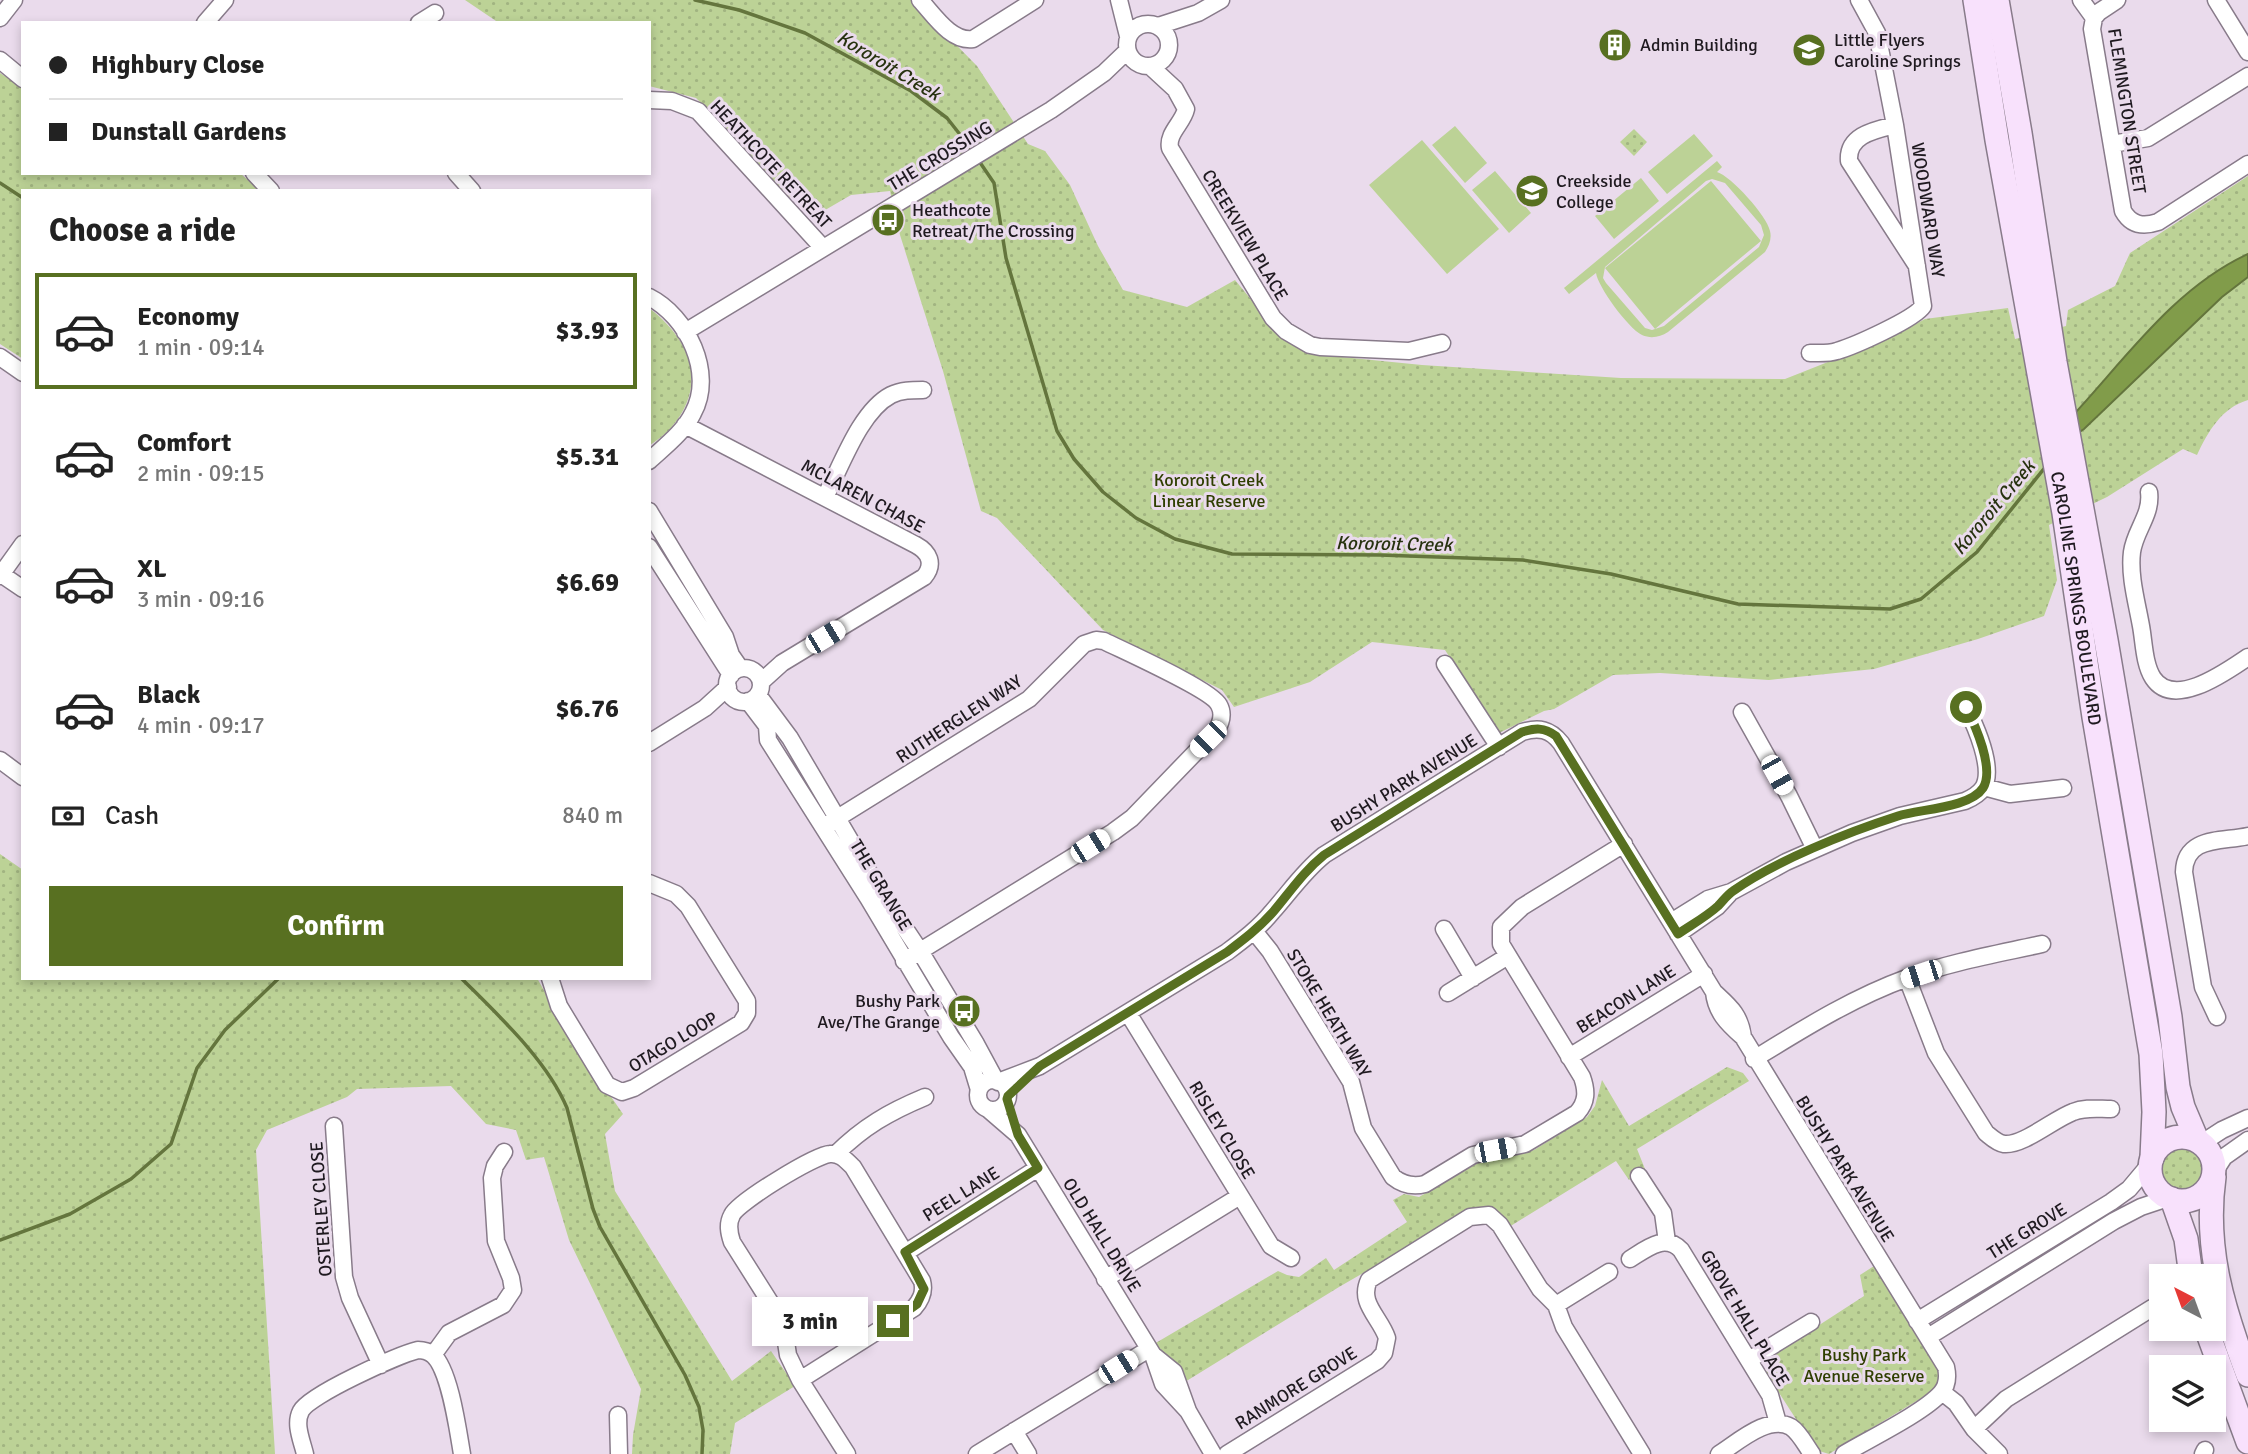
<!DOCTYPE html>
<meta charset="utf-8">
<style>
body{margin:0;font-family:Signika,sans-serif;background:#f6f6f6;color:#222;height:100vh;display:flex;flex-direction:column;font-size:26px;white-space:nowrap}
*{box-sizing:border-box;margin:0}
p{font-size:23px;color:#767676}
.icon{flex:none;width:38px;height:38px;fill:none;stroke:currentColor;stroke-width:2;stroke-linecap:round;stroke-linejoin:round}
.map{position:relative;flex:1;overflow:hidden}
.panel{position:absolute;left:21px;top:189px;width:630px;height:791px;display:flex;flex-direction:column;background:#fff;border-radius:0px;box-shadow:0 4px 10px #0003}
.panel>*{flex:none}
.guide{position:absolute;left:21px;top:21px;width:630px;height:154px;border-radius:0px;box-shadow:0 4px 10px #0003;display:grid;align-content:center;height:154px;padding:0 28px;background:#fff}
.needle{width:46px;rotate:319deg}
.fabs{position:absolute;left:2149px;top:1264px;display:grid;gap:14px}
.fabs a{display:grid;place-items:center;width:77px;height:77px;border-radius:0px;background:#fff;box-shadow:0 4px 10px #0003;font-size:35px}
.end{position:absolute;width:32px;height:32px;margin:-16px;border:9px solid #587021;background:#fff;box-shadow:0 0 0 4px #fff}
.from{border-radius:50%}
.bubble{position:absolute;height:49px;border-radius:0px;background:#fff;box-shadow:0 4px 10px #0003;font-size:23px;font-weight:700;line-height:49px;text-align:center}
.car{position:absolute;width:21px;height:42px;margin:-21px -10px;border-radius:9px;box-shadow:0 0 5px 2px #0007;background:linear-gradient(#fff 24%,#345 0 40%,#fff 0 76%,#345 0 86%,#fff 0)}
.guide b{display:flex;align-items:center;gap:24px;height:66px;font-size:26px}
.guide b+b{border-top:2px solid #e0e0e0}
.guide i{width:18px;height:18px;background:#222}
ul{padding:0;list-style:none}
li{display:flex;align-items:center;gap:21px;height:116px;margin:0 14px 10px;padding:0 14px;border:4px solid transparent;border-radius:0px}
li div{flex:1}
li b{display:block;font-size:26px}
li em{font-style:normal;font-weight:700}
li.current{border-color:#587021}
li>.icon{width:63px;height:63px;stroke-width:1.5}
h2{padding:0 28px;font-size:32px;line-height:84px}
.pay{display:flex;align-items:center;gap:18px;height:77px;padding:0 28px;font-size:26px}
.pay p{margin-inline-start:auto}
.button{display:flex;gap:14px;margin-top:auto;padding:14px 28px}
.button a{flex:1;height:80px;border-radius:0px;background:#587021;color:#fff;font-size:28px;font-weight:700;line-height:80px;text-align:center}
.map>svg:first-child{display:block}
.grass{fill:url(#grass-dots)}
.pitch{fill:#bcd296;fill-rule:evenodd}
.water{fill:#819c4a;stroke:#64753d;stroke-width:2}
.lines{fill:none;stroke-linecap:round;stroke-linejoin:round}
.stream{stroke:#64753d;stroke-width:3.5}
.minor-casing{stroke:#887b8a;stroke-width:19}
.secondary-casing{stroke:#887b8a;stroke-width:26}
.minor{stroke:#fff;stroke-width:16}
.secondary{stroke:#f8e1fc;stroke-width:23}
.route{stroke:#587021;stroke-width:9}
.labels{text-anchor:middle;stroke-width:6;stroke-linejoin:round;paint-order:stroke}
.poi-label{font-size:18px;fill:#1f1a20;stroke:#eadbec;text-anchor:start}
.street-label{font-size:18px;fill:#1f1a20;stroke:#eadbec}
.park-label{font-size:18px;fill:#2f3f00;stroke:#eadbec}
.water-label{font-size:19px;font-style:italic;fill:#27320f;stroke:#eadbec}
</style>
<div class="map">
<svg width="2248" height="1454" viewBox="0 0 2248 1454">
<defs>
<pattern id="grass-dots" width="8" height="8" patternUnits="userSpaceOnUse" patternTransform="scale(1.75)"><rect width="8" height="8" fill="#bcd296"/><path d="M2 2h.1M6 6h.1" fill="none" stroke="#a1b481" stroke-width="1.8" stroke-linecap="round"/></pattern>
</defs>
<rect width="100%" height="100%" fill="#eadbec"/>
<path class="grass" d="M 465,0 L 912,0 L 977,66 L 1028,144 L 1045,151 L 1070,185 L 1098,246 L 1123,290 L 1187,307 L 1235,280 L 1278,332 L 1322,355 L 1422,365 L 1621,378 L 1785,379 L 1891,337 L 1925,319 L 2008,308 L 2015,339 L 2066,326 L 2068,310 L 2115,286 L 2130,253 L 2248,176 L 2248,400 C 2221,408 2208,432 2197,455 L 2183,449 L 2107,497 L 2049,525 L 2057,580 L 2044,616 L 1978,639 L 1874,669 L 1769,680 L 1660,673 L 1613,675 L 1554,709 L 1544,711 L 1499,733 L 1445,650 L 1372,642 L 1310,682 L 1234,707 L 1222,690 L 1103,630 L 997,518 L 981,511 L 943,371 L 900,235 L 890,191 L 851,195 L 820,213 L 785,194 L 731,133 L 696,98 L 649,86 L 649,23 L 499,23 Z
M 0,73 L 23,88 L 23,173 L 240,173 L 260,191 L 23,191 L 23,359 L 0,344 Z
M 1634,129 L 1647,142 L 1634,156 L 1620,142 Z
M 649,308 C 691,340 709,385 670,429 C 664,435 656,441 649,446 Z
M 0,854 L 23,870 L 23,978 L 537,978 L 573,1042 L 623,1114 L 605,1134 L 615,1191 L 732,1381 L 771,1351 L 795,1386 L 735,1423 L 730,1454 L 632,1454 L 633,1435 L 641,1389 L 569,1240 L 544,1157 L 526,1160 L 516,1130 L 486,1124 L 451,1086 L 357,1089 L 347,1097 L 267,1130 L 256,1150 L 275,1454 L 0,1454 Z
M 1727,1067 L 1743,1073 L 1749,1081 L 1637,1149 L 1645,1169 L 1629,1180 L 1616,1161 L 1509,1227 C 1499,1213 1491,1206 1474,1209 L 1339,1287 L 1180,1385 L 1154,1344 L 1278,1271 L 1287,1275 L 1299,1277 L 1326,1258 L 1334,1270 L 1407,1222 L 1393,1200 L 1404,1194 L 1419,1197 L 1478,1163 L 1534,1150 L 1587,1117 L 1595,1106 L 1602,1080 L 1629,1126 Z
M2159 1169a23 23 0 1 1 46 0a23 23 0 1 1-46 0Z
M 1874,1266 L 1939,1372 L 1938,1384 L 1933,1391 L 1829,1454 L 1816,1450 L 1765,1371 L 1770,1357 L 1864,1296 L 1860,1275 Z"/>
<path class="pitch" d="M 1455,126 L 1487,163 L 1465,183 L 1432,145 Z
M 1694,134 L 1713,156 L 1667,194 L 1648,172 Z
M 1422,140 L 1499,229 L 1447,274 L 1369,185 Z
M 1717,161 L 1722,167 L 1717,172 C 1731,176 1767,216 1770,231 C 1772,239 1769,246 1765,252 L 1668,332 C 1660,337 1651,339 1642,335 C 1628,328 1598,287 1596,273 L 1569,294 L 1564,288 ZM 1712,179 L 1725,183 L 1761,225 L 1764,235 L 1759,247 L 1664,326 L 1652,330 L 1645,328 L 1606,283 L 1603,278 L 1605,267 L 1706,181 Z
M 1495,171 L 1531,213 L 1509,233 L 1472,190 Z
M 1641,178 L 1659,201 L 1614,239 L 1595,216 Z
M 1711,181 L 1761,241 L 1655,329 L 1605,268 Z"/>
<path class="water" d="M 2248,254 L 2248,277 L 2222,297 L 2084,429 L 2073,436 L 2062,427 C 2120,367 2170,290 2248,254 Z"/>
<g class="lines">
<path class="stream" d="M 695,0 L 739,10 L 805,33 L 911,91 L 947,118 L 973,151
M 979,161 L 994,183 L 1006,258 L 1057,431 L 1074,459 L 1103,492 L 1136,518 L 1175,539 L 1232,554 L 1380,555 L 1523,560 L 1611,574 L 1738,604 L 1890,609 L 1921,599 L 1977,552 L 2047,465
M 0,183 L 23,198
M 461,978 C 498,1015 547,1060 567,1108 L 593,1209 L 600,1227 L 685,1375 L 699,1407 L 703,1430 L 702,1454
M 0,1240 L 70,1214 L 131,1179 L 171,1144 L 197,1068 L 225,1030 L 279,978"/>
<defs>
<path id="minor" d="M 920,0 C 934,15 951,42 973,39 L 1035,0
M 1119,0 L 1128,36
M 2081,0 L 2094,18
M 2216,0 L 2248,52
M 0,18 L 14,0
M 2094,18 L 2092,29 L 2123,211 C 2131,225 2143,227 2158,222 L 2248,164
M 2094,18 L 2099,12 L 2117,0
M 205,23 L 225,0
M 419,23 L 435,13
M1127 45a21 21 0 1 1 42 0a21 21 0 1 1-42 0Z
M 1158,26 L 1198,13 L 1221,0
M 0,60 L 23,79
M 1150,66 L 1175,89 L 1186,109 C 1183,123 1167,133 1170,148 L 1273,318 L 1286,331 L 1310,345 L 1320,347 L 1409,351 L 1442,343
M 649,100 L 672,101 L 698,111 L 823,248
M 1895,125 C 1875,130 1847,135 1849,161 L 1917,266
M 2112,144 L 2148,138 L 2248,76
M 254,173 L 271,191
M 456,173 L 472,191
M 649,297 C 687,316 715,373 693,413 C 684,432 664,447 649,461
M 685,332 L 1051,110 L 1104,73 L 1127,51
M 1810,353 C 1819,353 1828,354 1837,351 C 1854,346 1915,319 1923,306 L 1895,125 L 1877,33 L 1859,0
M 0,357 L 23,373
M 685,425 L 916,545 C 929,552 935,564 924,577 L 782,663 L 761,682
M 2149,492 C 2152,515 2135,530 2132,552 C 2129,576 2137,603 2141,626 C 2144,642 2144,664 2153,678 C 2174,710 2227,671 2248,657
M 825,497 C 841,467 860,411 891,395 C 901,390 912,390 923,390
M 649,511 L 725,637 L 731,655 L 740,668
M 649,547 L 731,675
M 1,574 L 23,589
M 0,576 L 23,544
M 1445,664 L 1499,747
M727 685a17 17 0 1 1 34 0a17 17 0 1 1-34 0Z
M 758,695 L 790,738 L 880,891 L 920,951 L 976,1044 L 996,1081
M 748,701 L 767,726 L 768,740 L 868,898 L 951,1037 L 972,1067 L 979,1090
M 1742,712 L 1789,796 L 1815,849
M 649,743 L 705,708 L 728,687
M 0,760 L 23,777
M 1984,787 L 2010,794 L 2063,788
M 823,827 L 1029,699 L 1084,644 L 1096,640 L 1104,641 C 1124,651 1212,690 1219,705 C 1224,714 1221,723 1216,731 L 1132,818 L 1113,832 L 904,961
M 1671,922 L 1708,899 L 1731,892 L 1786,862 L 1852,833 L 1900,816 L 1965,801 C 1972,798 1979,794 1983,788 C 1995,769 1975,725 1966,707
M 1444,929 L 1473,978
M 1254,931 L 1270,951 L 1351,1082 L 1363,1128 L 1393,1177 C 1403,1185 1413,1187 1425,1184 L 1473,1155 L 1525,1144 L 1577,1113 C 1587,1102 1587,1091 1582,1077 L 1501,944 L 1501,927 L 1522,907 L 1624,844
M 1678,934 L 1717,907 L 1729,894
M 550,978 L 559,1006 L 607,1085 L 622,1092 L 634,1088 L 741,1023 L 747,1013 L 747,1001 L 688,906 L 676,894 L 649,883
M 1907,978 L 1936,1053 L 1986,1133 C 1991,1137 1997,1143 2004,1144 C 2023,1146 2054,1119 2073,1112 C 2085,1107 2098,1109 2111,1109
M 1714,992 C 1716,1012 1727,1023 1743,1037 L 1946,1367 C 1948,1376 1948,1385 1941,1393 C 1923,1413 1869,1439 1844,1454
M 1448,993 L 1508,956
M 1128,1013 L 1271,1246 L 1291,1258
M 2217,1017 L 2203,987 L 2184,872 C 2185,836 2221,842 2248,836
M 1569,1057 L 1704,974
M 1754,1059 C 1803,1029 1852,998 1907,978 C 1951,962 1997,954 2042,944
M978 1095a15 15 0 1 1 30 0a15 15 0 1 1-30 0Z
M 998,1082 L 1040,1066 L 1227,952 C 1243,940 1259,928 1272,912 C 1290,892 1303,872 1324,855 L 1522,732 C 1539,727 1550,729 1561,743 L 1714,992 C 1729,1006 1740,1014 1743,1037
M 989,1110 L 1018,1135 L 1153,1355 L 1163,1384 L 1188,1411
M 334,1126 L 344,1277 L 350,1298 L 381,1365
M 2202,1143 L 2222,1130 L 2248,1118
M 836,1154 C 863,1127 889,1112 925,1097
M 2215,1171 L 2224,1157 L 2248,1140
M 1639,1176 L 1663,1213 L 1667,1242
M 905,1253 L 1038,1168
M 1630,1259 C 1646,1249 1665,1233 1681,1250 L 1770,1395 L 1778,1423
M 1105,1279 L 1240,1196
M 1556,1305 L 1609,1272
M 1917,1321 L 2111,1202 L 2129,1189 L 2150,1164
M 1928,1337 L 2114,1221 L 2141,1207 L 2168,1198
M 433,1355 L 449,1333 L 503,1305 L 513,1290 L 511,1278 L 496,1241 L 492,1178 L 495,1166 L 504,1152
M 1153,1355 L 1174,1372 L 1188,1411 L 1213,1454
M 1749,1360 L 1811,1322
M 800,1380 L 914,1308 C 921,1300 925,1292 922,1281 L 853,1167 C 846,1160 840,1153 830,1154 C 815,1155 738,1202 732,1215 C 727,1224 729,1233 732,1242 L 775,1310 L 784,1329 L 788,1355 L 800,1380 L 847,1454
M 1942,1392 L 1956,1403 L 1974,1429 L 1999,1454
M 618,1415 L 619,1454
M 1974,1429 L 2006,1399 L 2152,1308
M 1014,1431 L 1028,1454
M 305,1454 C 302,1441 294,1424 301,1411 C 309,1395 398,1355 418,1350 C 424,1350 428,1351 433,1355 C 450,1370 458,1431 462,1454
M 977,1454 L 1149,1349
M 1227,1454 L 1377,1361 L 1384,1353 L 1387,1338 C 1380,1317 1358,1303 1369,1280 L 1470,1217 L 1489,1215 L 1500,1225 L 1540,1289 L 1556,1305 L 1564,1327 L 1642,1454
M 1719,1454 C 1737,1443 1768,1414 1791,1427 C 1800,1433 1806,1446 1812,1454
M 2203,1454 L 2205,1450"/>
<g id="secondary">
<path id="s1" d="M 1975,0 L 1997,140 L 2064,513 L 2094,717 L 2151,1054 L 2154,1112 L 2152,1158"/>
<path d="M 1997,0 L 2020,133 L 2055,362 L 2106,640 L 2170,1017 L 2178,1087 L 2183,1107 L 2197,1140"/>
<circle cx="2182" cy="1169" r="32"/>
<path d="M 2214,1177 C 2204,1248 2223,1309 2248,1375"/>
<path d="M 2172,1199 L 2186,1239 L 2191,1276"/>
<path d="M 2206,1328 L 2248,1442"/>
</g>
</defs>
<use href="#minor" class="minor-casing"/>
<use href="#secondary" class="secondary-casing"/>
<use href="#minor" class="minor"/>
<use href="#secondary" class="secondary"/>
</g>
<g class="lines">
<path class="route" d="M 893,1321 L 917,1304 L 924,1289 L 905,1252 L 1038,1168 L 1018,1135 L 1007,1099 L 1008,1096 L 1040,1066 L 1227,952 C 1243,940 1259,928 1273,912 C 1290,892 1303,872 1324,855 L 1522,732 C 1535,728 1544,727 1556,736 L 1678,934 C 1691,925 1706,917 1718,906 C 1723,901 1727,895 1733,891 C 1775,861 1848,832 1898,816 C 1920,809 1970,808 1983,788 C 1995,769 1975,725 1966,707"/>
</g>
<defs>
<symbol id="building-disc" viewBox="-11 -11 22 22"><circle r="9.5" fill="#587021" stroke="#eadbec"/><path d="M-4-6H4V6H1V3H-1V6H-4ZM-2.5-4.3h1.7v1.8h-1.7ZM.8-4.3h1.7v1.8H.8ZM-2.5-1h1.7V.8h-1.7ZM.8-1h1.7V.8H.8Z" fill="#fff"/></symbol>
<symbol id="school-disc" viewBox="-11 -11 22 22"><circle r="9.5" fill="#587021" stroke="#eadbec"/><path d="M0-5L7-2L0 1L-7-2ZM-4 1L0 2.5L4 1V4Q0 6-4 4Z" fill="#fff"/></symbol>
<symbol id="bus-disc" viewBox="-11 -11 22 22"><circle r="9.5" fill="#587021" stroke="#eadbec"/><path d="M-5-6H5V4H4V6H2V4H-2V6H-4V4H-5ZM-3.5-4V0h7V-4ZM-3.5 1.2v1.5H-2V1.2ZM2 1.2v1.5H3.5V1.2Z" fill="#fff"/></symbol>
</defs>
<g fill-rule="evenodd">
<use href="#building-disc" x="1596" y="26" width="38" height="38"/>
<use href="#school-disc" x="1790" y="31" width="38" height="38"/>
<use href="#school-disc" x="1513" y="172" width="38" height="38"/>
<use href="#bus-disc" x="869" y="201" width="38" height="38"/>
<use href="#bus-disc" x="945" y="992" width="38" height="38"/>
</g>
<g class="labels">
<g class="poi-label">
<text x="1834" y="46">Little Flyers<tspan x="1834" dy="21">Caroline Springs</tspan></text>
<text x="1640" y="51">Admin Building</text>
<text x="1556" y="187">Creekside<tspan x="1556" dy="21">College</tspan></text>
<text x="912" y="216">Heathcote<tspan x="912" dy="21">Retreat/The Crossing</tspan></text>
<text x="940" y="1007" text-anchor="end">Bushy Park<tspan x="940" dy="21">Ave/The Grange</tspan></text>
</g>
<g class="street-label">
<text transform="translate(2127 111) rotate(81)" y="6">FLEMINGTON STREET</text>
<text transform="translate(940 156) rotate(-31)" y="6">THE CROSSING</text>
<text transform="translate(771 164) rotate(47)" y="6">HEATHCOTE RETREAT</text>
<text transform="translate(1928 210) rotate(81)" y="6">WOODWARD WAY</text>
<text transform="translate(1245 235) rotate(59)" y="6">CREEKVIEW PLACE</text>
<text transform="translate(863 496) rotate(28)" y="6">MCLAREN CHASE</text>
<text dy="6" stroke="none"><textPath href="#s1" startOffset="607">CAROLINE SPRINGS BOULEVARD</textPath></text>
<text transform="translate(959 719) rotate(-33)" y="6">RUTHERGLEN WAY</text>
<text transform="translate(1404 783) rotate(-32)" y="6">BUSHY PARK AVENUE</text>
<text transform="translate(881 885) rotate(59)" y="6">THE GRANGE</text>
<text transform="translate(1626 999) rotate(-32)" y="6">BEACON LANE</text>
<text transform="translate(1329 1013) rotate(59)" y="6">STOKE HEATH WAY</text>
<text transform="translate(673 1042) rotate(-31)" y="6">OTAGO LOOP</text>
<text transform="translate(1222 1130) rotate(59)" y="6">RISLEY CLOSE</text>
<text transform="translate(1845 1169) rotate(58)" y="6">BUSHY PARK AVENUE</text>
<text transform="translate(961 1194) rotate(-32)" y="6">PEEL LANE</text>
<text transform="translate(321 1209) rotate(-94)" y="6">OSTERLEY CLOSE</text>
<text transform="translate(2027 1231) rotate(-32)" y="6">THE GROVE</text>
<text transform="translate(1102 1235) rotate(58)" y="6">OLD HALL DRIVE</text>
<text transform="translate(1745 1318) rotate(59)" y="6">GROVE HALL PLACE</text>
<text transform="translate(1296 1388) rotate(-32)" y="6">RANMORE GROVE</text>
</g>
<g class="park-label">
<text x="1209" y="486">Kororoit Creek<tspan x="1209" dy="21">Linear Reserve</tspan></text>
<text x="1864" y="1361">Bushy Park<tspan x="1864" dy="21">Avenue Reserve</tspan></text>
</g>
<g class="water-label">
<text transform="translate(889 65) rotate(31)" y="7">Kororoit Creek</text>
<text transform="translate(1993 507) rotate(-50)" y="7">Kororoit Creek</text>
<text transform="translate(1394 543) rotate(1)" y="7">Kororoit Creek</text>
</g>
</g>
</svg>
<div class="fabs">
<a><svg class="needle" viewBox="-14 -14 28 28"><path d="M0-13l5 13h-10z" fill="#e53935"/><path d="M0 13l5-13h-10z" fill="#767676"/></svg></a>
<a><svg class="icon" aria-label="layers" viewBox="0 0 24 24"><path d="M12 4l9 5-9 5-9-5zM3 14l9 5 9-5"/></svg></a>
</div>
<i class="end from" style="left:1966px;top:707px"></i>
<i class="end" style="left:893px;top:1321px"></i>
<div class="bubble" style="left:752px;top:1297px;width:116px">3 min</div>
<i class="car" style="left:825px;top:637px;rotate:59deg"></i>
<i class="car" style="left:1208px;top:739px;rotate:225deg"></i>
<i class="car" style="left:1777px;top:775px;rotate:151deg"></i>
<i class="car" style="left:1090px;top:846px;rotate:58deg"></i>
<i class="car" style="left:1921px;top:974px;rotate:252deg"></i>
<i class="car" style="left:1495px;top:1150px;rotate:79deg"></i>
<i class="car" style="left:1118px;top:1367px;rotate:58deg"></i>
<div class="guide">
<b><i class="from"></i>Highbury Close</b>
<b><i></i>Dunstall Gardens</b>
</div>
<section class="panel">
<h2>Choose a ride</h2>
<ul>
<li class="current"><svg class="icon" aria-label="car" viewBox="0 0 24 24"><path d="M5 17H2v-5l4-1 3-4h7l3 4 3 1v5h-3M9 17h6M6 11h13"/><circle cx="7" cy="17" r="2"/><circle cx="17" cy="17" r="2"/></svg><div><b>Economy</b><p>1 min · 09:14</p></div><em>$3.93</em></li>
<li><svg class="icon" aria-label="car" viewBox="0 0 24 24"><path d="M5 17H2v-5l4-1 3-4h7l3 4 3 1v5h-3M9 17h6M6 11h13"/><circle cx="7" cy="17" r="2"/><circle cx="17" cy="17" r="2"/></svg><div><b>Comfort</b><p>2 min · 09:15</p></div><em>$5.31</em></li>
<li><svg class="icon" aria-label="car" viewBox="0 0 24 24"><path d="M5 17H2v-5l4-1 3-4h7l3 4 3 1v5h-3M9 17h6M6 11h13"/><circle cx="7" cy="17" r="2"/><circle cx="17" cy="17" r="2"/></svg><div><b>XL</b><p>3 min · 09:16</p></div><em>$6.69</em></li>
<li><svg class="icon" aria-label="car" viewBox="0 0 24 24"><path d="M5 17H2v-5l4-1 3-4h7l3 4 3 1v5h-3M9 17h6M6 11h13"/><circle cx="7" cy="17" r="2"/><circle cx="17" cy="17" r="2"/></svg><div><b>Black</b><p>4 min · 09:17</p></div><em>$6.76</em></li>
</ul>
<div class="pay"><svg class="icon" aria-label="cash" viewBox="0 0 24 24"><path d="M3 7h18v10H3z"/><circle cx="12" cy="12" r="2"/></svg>Cash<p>840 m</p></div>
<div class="button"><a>Confirm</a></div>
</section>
</div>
